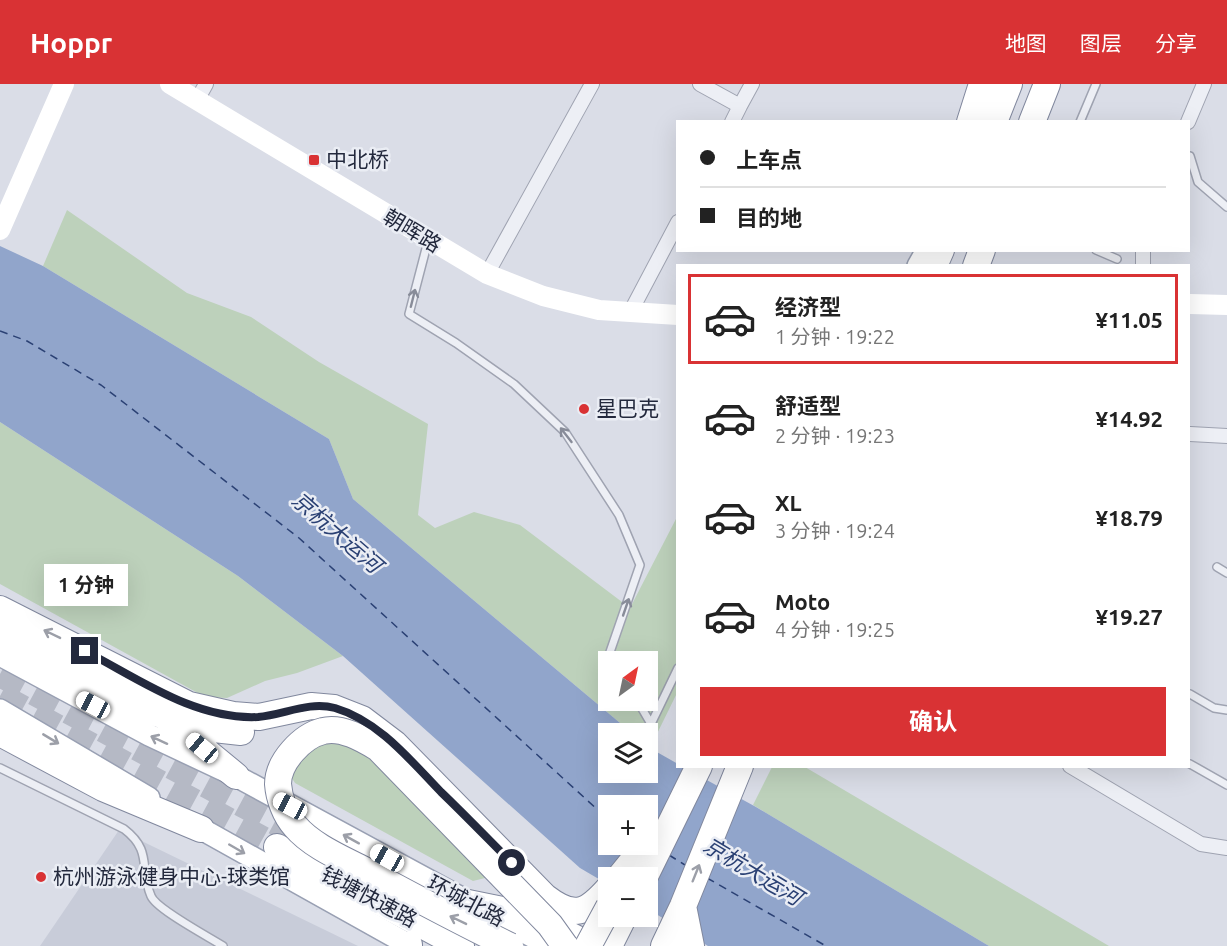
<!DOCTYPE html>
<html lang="zh">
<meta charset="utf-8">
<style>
body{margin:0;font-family:Ubuntu,"Noto Sans SC",sans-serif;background:#f2f2f2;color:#222;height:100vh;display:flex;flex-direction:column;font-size:22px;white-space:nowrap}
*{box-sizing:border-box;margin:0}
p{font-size:20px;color:#767676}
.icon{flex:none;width:33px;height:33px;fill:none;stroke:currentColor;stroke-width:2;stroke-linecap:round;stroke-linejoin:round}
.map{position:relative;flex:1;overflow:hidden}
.drawer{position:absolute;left:676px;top:180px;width:514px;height:504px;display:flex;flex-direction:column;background:#fff;border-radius:0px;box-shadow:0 6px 24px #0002}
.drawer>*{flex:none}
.top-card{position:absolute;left:676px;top:36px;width:514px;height:132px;border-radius:0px;box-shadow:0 6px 24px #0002;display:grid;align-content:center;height:132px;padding:0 24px;background:#fff}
.needle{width:39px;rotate:33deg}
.controls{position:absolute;left:598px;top:567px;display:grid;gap:12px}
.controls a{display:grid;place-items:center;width:60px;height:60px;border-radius:0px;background:#fff;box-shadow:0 6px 24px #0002;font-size:30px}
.end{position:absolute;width:27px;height:27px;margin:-14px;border:8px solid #23293d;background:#fff;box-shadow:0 0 0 3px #fff}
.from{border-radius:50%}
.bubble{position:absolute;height:42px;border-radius:0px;background:#fff;box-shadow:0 6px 24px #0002;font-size:20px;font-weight:700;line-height:42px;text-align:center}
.car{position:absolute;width:18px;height:36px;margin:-18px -9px;border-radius:8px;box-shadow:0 0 4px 2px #0007;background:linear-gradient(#fff 24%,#345 0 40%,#fff 0 76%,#345 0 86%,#fff 0)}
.top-card b{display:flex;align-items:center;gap:21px;height:57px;font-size:22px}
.top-card b+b{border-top:2px solid #e0e0e0}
.top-card i{width:15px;height:15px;background:#222}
ul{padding:10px 0 0;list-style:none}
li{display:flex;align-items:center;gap:18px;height:90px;margin:0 12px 9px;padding:0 12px;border:3px solid transparent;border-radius:0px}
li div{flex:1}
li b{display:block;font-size:22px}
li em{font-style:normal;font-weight:700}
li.current{border-color:#d93234}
li>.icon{width:54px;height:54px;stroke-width:1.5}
.button{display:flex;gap:12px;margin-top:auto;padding:12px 24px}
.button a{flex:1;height:69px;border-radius:0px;background:#d93234;color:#fff;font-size:24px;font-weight:700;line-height:69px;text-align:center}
header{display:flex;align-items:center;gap:36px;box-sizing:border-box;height:84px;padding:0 30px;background:#d93234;color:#fff}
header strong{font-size:28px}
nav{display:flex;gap:33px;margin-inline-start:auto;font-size:21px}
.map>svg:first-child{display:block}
.built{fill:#c8ccd9}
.green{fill:#bdd1bb;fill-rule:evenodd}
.water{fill:#91a5cb;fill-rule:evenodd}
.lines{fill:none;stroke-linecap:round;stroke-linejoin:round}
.ferry{stroke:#2b4174;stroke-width:1.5;stroke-dasharray:8 6;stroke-linecap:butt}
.highway-tunnel{stroke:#b5b9c5;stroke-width:26;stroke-dasharray:26 13;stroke-linecap:butt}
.lane-casing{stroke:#9fa3b1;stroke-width:10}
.street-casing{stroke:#9fa3b1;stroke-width:16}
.primary-casing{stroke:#99a0b3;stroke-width:24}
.highway-casing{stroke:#81889e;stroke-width:28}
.lane{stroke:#edeff5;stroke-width:7}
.street{stroke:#edeff5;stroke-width:14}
.secondary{stroke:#fff;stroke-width:20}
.primary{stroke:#fff;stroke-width:21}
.highway{stroke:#fff;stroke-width:26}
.highway-bridge-casing{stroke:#81889e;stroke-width:28;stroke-linecap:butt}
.highway-bridge{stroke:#fff;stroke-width:26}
.oneway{stroke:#888c99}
.oneway2{stroke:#9c9fa8}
.route{stroke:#23293d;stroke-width:8}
.poi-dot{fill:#d93234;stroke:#eaedf4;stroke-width:2}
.labels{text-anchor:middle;stroke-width:5;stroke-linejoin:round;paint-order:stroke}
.poi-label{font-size:21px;fill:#23293d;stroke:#eaedf4;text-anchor:start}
.street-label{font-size:21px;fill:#23293d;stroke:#eaedf4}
.water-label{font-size:22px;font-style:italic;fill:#2b4174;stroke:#eaedf4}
</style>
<header>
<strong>Hoppr</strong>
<nav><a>地图</a><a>图层</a><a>分享</a></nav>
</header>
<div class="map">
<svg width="1227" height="862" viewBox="0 0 1227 862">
<rect width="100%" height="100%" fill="#dadde7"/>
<path class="built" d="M 119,746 L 358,862 L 40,862 Z"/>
<path class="green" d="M 67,126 L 187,209 L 251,233 L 319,278 L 428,340 L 418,431 L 435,444 L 474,428 L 520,441 L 630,524 L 678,431 L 678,607 L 650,664 L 648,663 L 648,650 L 632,649 L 353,415 L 329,355 L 43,182 ZM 609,578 L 648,578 L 648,616 L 609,616 Z
M 0,338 L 238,492 L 343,572 L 297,589 L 265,597 L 227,614 L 205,613 L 0,500 Z
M 300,652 L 355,658 L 493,792 L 473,797 L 295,699 L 286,685 Z
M 772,683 L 805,683 L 1109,862 L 989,862 L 753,721 Z"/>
<path class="water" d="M 0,162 L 43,182 L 329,355 L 353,415 L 632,649 L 609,650 L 609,688 L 648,688 L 648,663 L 678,680 L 678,682 L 683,683 L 756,723 L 989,862 L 708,862 L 648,825 L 648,794 L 609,801 L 580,784 L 343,572 L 238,492 L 0,338 ZM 609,722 L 648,722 L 648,760 L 609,760 Z"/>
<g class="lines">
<path class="ferry" d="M 0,247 L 27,257 L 101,301 L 299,454 L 599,727 L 609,733
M 669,771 L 685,781
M 707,794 L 826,862"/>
<path class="highway-tunnel" d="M 0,590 L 307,755
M 0,612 L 277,763"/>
<defs>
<path id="lane" d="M 1080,38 L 1096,0
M 1190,72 L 1198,98 L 1227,123
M 428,157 L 409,230 L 456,259 L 514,300 L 565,348 L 619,431 L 640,481 L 610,568 L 615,578
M 1096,166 L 1117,175
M 1217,483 L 1227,489
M 1190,610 L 1214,624 L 1227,626
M 637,616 L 651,640 L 678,584
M 1190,680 L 1227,701
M 0,684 L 124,745 C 153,767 139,784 151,812 C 156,825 209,853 223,862"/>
<path id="street" d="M 700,0 L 740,22 L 752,0
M 197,16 L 206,0
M 732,38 L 740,22
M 1188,38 L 1204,0
M 1143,182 L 1143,166
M 487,190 L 592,0
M 631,227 L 678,138
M 1190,350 L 1227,352
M 1070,682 L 1201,760 L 1227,764"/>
<path id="primary" d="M 918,182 L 927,166
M 0,571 L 149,651 L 236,692 L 550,862
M 0,626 L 149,714
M 189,738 L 411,862"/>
<path id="highway" d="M 970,38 L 982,0
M 994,38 L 1009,0
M 1032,38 L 1047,0
M 934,182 L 941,166
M 976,182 L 982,166
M 0,525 L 189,621 L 233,631 L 259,633 L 311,622 L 334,624 L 362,635 L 395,660 L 545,813 C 574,835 586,830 609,804
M 0,550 L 149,627 L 205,644 L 241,648
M 170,641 L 185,650 L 236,692
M 0,649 L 103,704 L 201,745
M 277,763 L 461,862
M 619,794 L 636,773
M 644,794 L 699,682
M 468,819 L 532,832 L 591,862
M 683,822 L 691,862
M 409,861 L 409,862
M 609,862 L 624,832
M 664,862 L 683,822 L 740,682"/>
</defs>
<use href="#lane" class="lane-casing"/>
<use href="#street" class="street-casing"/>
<use href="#primary" class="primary-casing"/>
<use href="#highway" class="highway-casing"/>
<use href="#lane" class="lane"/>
<use href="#street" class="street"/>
<path class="secondary" d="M 170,0 L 487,190 L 543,212 L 599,226 L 678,231
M 0,146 L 64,0
M 1190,220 L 1227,221"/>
<use href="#primary" class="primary"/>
<use href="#highway" class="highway"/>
<defs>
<path id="highway-bridge" d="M 510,862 C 461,838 412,812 364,786 C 341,774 312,762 295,742 C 285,731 279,714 278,700 C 278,678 302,652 323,647 C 341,642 363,655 378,664 L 550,841 L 565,862
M 588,862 L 609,823"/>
</defs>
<use href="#highway-bridge" class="highway-bridge-casing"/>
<use href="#highway-bridge" class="highway-bridge"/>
</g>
<defs><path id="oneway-shaft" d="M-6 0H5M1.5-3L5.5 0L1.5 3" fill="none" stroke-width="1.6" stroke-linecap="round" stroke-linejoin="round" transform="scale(1.5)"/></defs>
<g class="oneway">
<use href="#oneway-shaft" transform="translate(413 214) rotate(-76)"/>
<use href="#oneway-shaft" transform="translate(566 351) rotate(-128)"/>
<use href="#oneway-shaft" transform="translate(626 523) rotate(-71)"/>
</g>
<g class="oneway2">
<use href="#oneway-shaft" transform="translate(52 550) rotate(-154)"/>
<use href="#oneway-shaft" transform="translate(51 655) rotate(31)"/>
<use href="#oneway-shaft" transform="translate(159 656) rotate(-155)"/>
<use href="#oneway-shaft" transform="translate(351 755) rotate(-151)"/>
<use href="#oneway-shaft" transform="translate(237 765) rotate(30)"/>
<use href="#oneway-shaft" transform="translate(696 789) rotate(-68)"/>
<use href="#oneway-shaft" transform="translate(458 836) rotate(-154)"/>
</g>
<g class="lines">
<path class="route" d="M 85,567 C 139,595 195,636 258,633 C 284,631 308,617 335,624 C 379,637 410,676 441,708 C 465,731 488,755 512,779"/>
</g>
<g class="poi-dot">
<rect x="308" y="70" width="12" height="12" rx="3"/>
<circle cx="584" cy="325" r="6"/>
<circle cx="41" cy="793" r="6"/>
</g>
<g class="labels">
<g class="poi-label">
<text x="326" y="83">中北桥</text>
<text x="596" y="332">星巴克</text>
<text x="53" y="800">杭州游泳健身中心-球类馆</text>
</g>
<g class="street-label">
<text transform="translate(412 147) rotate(31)" y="7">朝晖路</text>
<text transform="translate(369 813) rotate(28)" y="7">钱塘快速路</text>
<text transform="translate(466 817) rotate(28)" y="7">环城北路</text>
</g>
<g class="water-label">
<text transform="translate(337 448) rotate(41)" y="8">京杭大运河</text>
<text transform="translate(753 787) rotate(31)" y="8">京杭大运河</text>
</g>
</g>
</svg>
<div class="controls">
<a><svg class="needle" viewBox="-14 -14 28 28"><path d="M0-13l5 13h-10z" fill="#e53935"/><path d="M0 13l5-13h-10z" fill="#767676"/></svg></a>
<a><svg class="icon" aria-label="layers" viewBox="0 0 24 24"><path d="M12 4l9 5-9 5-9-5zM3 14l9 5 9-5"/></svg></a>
<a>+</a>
<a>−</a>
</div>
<i class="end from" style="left:512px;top:779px"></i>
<i class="end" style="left:85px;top:567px"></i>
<div class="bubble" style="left:44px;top:480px;width:84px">1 分钟</div>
<i class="car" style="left:93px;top:621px;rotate:298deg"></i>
<i class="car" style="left:202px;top:664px;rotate:310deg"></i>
<i class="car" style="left:290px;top:722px;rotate:298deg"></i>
<i class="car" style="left:387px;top:774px;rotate:299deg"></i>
<div class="top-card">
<b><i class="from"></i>上车点</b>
<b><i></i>目的地</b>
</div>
<section class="drawer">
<ul>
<li class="current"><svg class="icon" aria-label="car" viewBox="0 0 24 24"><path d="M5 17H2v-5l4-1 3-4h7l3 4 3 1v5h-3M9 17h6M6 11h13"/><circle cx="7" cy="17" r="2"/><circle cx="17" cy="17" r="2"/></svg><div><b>经济型</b><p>1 分钟 · 19:22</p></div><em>¥11.05</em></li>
<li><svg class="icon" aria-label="car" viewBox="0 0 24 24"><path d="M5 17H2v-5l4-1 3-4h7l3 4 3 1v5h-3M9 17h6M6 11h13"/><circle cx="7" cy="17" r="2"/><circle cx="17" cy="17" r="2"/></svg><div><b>舒适型</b><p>2 分钟 · 19:23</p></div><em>¥14.92</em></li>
<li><svg class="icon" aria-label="car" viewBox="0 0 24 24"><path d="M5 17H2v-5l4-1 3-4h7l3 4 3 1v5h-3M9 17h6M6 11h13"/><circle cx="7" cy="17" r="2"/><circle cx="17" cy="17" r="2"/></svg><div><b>XL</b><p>3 分钟 · 19:24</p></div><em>¥18.79</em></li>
<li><svg class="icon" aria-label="car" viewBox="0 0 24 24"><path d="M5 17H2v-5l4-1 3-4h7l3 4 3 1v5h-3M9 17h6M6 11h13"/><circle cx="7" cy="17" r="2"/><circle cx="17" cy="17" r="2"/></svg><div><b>Moto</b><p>4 分钟 · 19:25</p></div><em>¥19.27</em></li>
</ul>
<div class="button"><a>确认</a></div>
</section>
</div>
